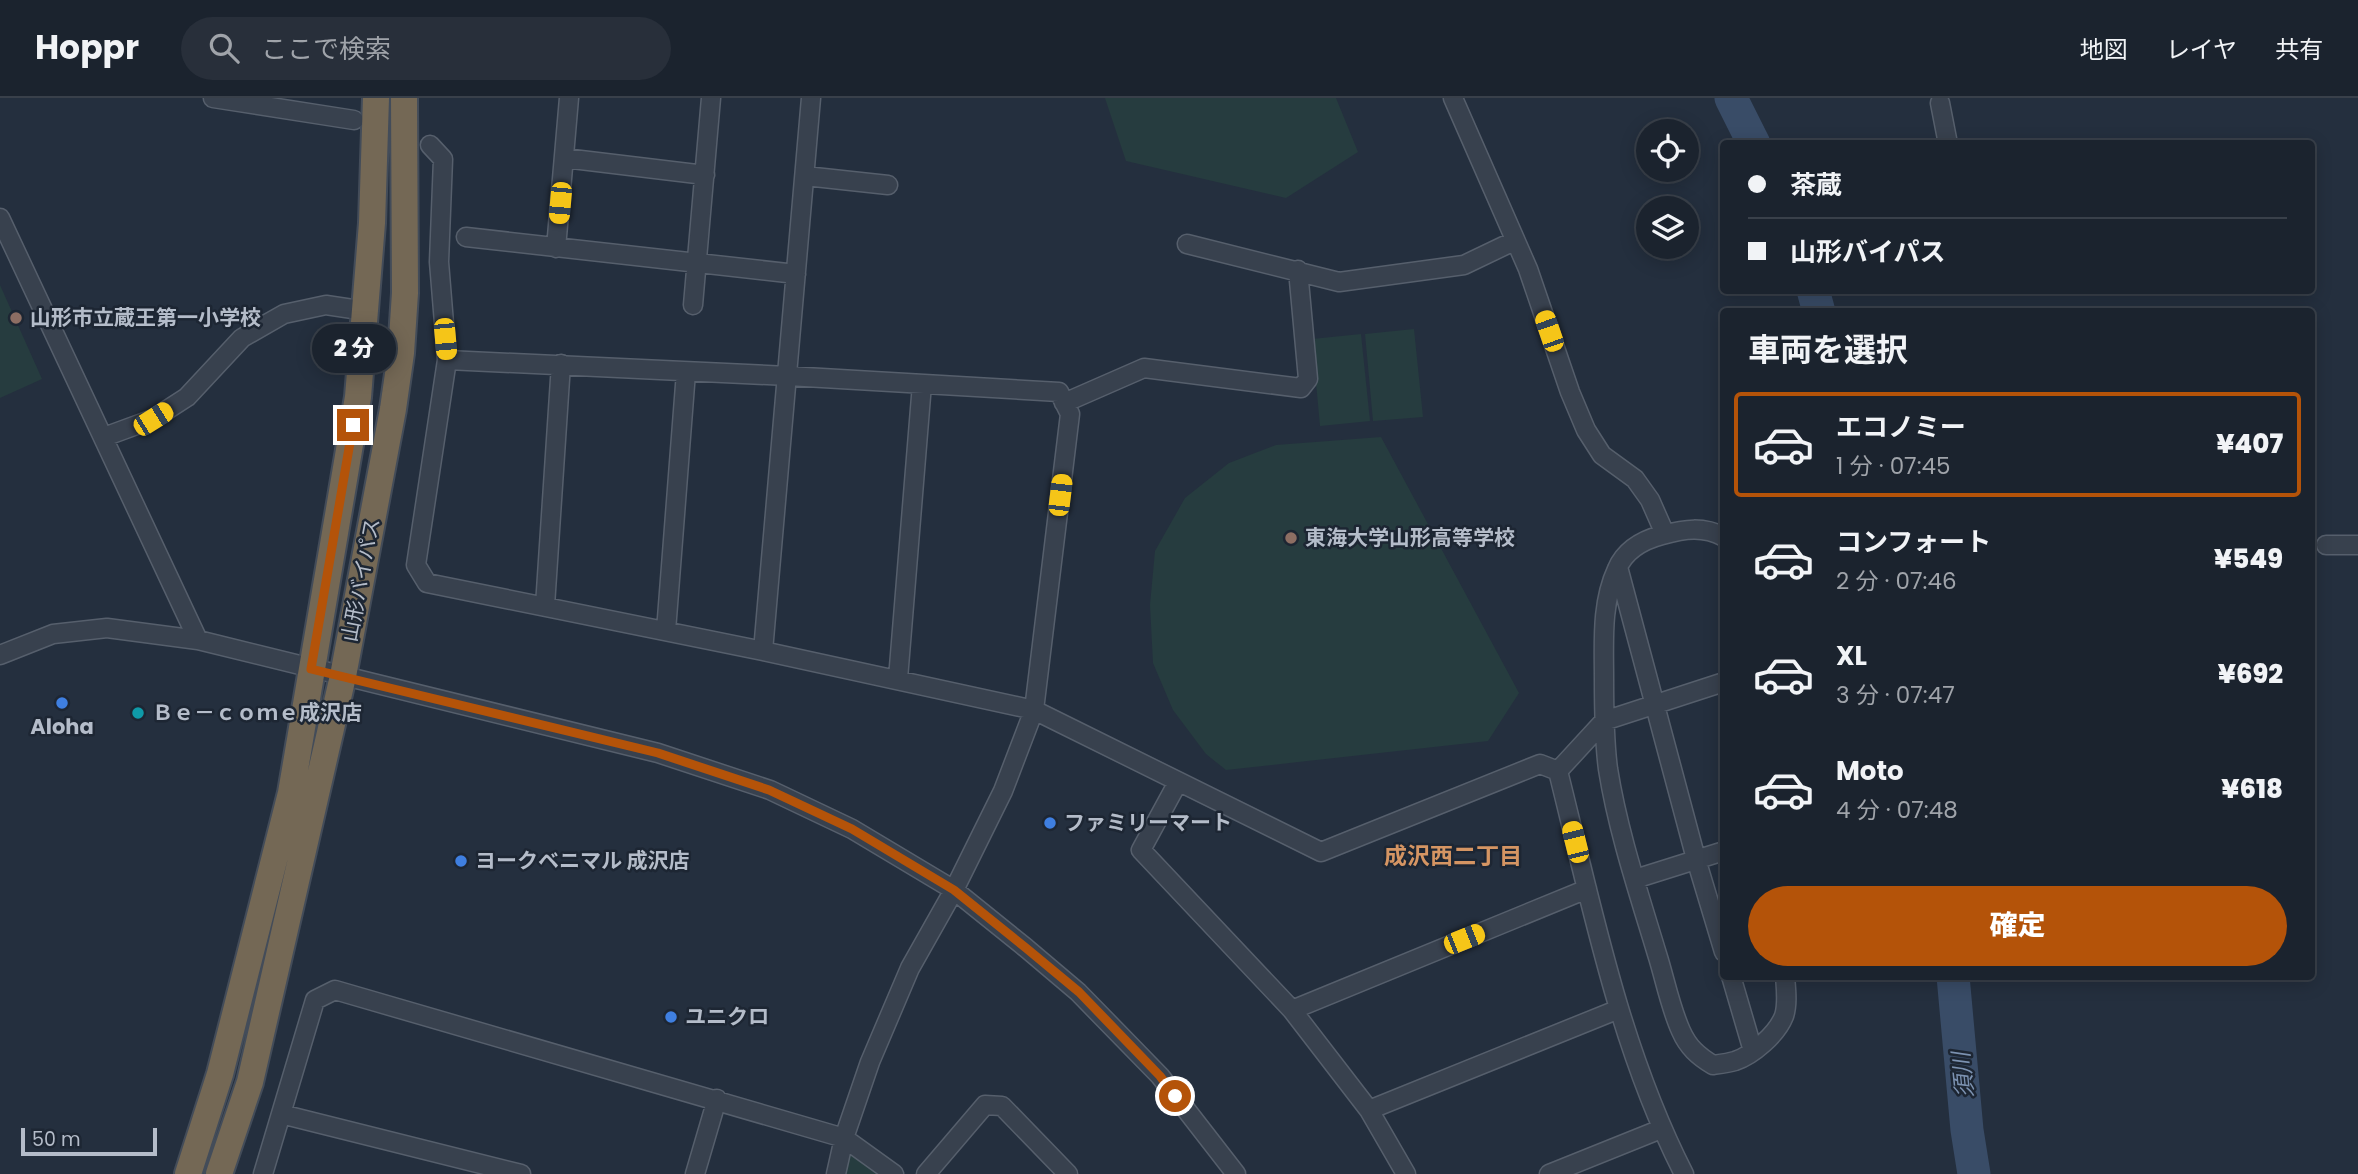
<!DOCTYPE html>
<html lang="ja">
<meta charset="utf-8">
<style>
body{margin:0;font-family:Poppins,"Noto Sans JP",sans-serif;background:#282f3a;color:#f1f3f6;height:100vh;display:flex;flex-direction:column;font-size:26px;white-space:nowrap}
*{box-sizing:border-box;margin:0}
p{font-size:23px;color:#a0a4aa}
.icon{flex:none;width:38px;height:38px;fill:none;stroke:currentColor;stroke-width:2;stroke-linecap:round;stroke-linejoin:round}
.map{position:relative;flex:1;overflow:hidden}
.drawer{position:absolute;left:1720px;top:210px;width:595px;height:672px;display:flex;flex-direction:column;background:#1b232e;border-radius:7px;box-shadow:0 4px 18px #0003,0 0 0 2px #39404a}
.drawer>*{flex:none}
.top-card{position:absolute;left:1720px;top:42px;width:595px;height:154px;border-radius:7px;box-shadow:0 4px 18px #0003,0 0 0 2px #39404a;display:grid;align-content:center;height:154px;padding:0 28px;background:#1b232e}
.buttons{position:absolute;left:1636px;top:21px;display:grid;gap:14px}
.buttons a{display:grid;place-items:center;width:63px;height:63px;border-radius:50%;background:#1b232e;box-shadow:0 4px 18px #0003,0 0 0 2px #39404a;font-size:35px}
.scale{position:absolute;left:21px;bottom:18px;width:136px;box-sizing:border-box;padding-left:7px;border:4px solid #b4bcc9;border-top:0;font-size:19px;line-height:24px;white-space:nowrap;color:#b4bcc9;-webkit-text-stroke:5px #1d2633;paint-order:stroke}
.end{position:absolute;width:32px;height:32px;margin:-16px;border:9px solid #b45309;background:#fff;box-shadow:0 0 0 4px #fff}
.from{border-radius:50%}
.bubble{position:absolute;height:49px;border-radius:24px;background:#1b232e;box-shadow:0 4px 18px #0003,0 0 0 2px #39404a;font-size:23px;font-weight:800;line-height:49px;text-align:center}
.car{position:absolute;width:21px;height:42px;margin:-21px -10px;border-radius:9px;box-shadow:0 0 5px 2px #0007;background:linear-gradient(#f5c518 24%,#345 0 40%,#f5c518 0 76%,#345 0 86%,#f5c518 0)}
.top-card b{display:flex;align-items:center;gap:24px;height:66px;font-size:26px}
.top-card b+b{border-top:2px solid #39404a}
.top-card i{width:18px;height:18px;background:#f1f3f6}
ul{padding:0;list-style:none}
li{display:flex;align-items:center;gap:21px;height:105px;margin:0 14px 10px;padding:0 14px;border:4px solid transparent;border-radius:7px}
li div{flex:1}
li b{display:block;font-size:26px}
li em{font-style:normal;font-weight:800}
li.current{border-color:#b45309}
li>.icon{width:63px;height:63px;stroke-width:1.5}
h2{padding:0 28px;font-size:32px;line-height:84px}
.button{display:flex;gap:14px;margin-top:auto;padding:14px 28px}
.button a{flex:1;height:80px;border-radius:42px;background:#b45309;color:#fff;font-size:28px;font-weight:800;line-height:80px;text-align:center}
header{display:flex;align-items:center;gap:42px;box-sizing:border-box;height:98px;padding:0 35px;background:#1b232e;border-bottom:2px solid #39404a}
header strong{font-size:33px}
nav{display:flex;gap:38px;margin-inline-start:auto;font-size:24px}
.search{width:490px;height:63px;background:#282f3a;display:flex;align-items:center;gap:18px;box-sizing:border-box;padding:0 24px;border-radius:38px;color:#a0a4aa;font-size:26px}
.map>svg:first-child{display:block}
.green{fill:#263c3f}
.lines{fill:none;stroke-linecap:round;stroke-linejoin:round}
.river{stroke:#394c67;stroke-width:33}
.minor-casing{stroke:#565f6c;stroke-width:21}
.highway-casing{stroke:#434c59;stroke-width:30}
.minor{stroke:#38414e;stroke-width:18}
.highway{stroke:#746855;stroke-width:26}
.route{stroke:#b45309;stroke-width:9}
.education-dot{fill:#8d6e63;stroke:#1d2633;stroke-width:2.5}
.shop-dot{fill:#3f7fe0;stroke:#1d2633;stroke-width:2.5}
.culture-dot{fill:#0f9aa8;stroke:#1d2633;stroke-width:2.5}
.labels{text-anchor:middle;stroke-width:5;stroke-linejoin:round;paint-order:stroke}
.poi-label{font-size:21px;font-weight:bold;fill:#b4bcc9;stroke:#1d2633;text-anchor:start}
.street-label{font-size:21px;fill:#b4bcc9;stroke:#1d2633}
.neighbourhood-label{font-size:23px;font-weight:bold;fill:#d59563;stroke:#1d2633}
.water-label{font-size:23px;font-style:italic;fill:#7c92b1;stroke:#1d2633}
</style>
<header>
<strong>Hoppr</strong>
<div class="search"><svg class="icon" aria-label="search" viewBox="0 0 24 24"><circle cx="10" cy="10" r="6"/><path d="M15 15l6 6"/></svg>ここで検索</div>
<nav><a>地図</a><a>レイヤ</a><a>共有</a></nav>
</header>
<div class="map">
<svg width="2358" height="1076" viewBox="0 0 2358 1076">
<rect width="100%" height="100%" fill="#242f3e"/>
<path class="green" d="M 1105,0 L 1336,0 L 1358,54 L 1286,100 L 1126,63 Z
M 0,187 L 42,281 L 0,300 Z
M 1414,231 L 1423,319 L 1373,323 L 1365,236 Z
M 1361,236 L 1370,323 L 1320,328 L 1312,241 Z
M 1381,339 L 1519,595 L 1488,643 L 1226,672 L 1206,656 L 1173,612 L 1153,565 L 1150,507 L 1155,453 L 1185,400 L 1229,365 L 1276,347 Z
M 844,1040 L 894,1076 L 836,1076 Z"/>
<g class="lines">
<path class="river" d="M 1731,0 L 1754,46
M 1813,192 L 1819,214
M 1953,878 L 1967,1032 L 1974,1076"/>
<defs>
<path id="minor" d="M 213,0 L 354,22
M 1453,0 L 1528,171 L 1570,294 L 1586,332 L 1602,357 L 1635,381 L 1650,402 L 1665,436
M 1940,5 L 1948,46
M 430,47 L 443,61 L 439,164 L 447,262 L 416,467 L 427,485 L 763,553 L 1034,612 L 1321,754 L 1540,666 L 1558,673 C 1592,809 1620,951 1684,1076
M 564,60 L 705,77
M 805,78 L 888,87
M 0,120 L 198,542
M 466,139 L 796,176
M 1187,146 L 1339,184 L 1464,167 L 1514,143
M 556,150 L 569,0
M 693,207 L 711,0
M 447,262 L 788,278 L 1059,294 L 1070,316 L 1034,612 L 1003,693 L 954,792 L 910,870 L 870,964 L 844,1040 L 836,1076
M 1064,305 L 1144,270 L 1301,290 L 1308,281 L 1298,172
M 104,339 L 153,321 L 187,299 L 242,240 L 284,216 L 326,207 L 366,213
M 1724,439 C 1703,428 1685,431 1662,437 C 1643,442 1625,452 1617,471 C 1601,505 1604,544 1604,581 C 1604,611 1604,641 1608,671 C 1618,734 1639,796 1657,856 C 1665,881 1670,909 1681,933 C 1688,949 1698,958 1713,967 C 1720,966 1728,965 1735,963 C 1753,957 1777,936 1784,918 C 1788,906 1786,891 1785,878
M 2326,447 L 2358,447
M 1618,469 L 1696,761 L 1724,854
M 545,508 L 561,266
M 666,533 L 686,274
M 763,553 L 811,0
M 0,557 L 53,536 L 107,530 L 198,542 L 658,655 L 770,692 L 852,731 L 954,792 L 1026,850 L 1078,894 L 1160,978 L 1236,1076
M 898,581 L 922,286
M 1558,673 L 1604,623 L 1724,584
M 1178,684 L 1141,752 L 1292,912 L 1369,1012 L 1406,1076
M 1635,781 L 1724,753
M 1731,878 L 1753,953
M 1292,912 L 1587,791
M 1369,1012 L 1619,911
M 281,1016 L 521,1076
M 263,1076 L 315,902 L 335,892 L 844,1040 L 894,1076
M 695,1076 L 717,1001
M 926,1076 L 985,1007 L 1002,1008 L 1068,1076
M 1549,1076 L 1661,1031"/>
<path id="highway" d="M 188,1076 L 220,976 L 291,695 L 358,299 L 372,125 L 376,0
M 219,1076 L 250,984 L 343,578 L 393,311 L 401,255 L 405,195 L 404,0"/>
</defs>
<use href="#minor" class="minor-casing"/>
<use href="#highway" class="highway-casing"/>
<use href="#minor" class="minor"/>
<use href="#highway" class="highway"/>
</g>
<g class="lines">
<path class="route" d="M 353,327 L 311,571 L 658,655 L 769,692 L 852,731 L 954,792 L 1026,850 L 1079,894 L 1160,978 L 1175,998"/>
</g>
<g class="education-dot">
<circle cx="16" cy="220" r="7"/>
<circle cx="1291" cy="440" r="7"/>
</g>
<g class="shop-dot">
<circle cx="62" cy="605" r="7"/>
<circle cx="1050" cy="725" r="7"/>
<circle cx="461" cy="763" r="7"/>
<circle cx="671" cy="919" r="7"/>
</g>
<circle class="culture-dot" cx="138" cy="615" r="7"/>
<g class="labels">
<g class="poi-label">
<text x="30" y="227">山形市立蔵王第一小学校</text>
<text x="1305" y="447">東海大学山形高等学校</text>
<text x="152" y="622">Ｂｅ－ｃｏｍｅ成沢店</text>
<text x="62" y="636" text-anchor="middle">Aloha</text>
<text x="1064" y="732">ファミリーマート</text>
<text x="475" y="770">ヨークベニマル 成沢店</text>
<text x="685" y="926">ユニクロ</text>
</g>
<g class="street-label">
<text transform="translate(361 482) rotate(-79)" y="7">山形バイパス</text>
</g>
<g class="neighbourhood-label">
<text x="1453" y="766">成沢西二丁目</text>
</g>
<g class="water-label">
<text transform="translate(1963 977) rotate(-96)" y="8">須川</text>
</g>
</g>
</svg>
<div class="buttons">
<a><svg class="icon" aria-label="locate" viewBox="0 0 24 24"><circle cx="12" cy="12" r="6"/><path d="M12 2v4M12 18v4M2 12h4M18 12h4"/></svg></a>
<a><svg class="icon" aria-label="layers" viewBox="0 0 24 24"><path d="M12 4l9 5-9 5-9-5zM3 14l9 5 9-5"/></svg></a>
</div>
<div class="scale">50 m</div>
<i class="end from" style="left:1175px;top:998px"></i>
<i class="end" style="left:353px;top:327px"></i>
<div class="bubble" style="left:312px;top:226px;width:84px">2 分</div>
<i class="car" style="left:560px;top:105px;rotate:185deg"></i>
<i class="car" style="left:1549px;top:233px;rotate:341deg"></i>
<i class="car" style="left:445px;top:241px;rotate:175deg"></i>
<i class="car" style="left:153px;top:321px;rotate:58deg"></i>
<i class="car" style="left:1060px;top:397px;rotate:7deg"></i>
<i class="car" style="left:1575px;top:744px;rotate:346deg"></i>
<i class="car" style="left:1464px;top:841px;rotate:68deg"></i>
<div class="top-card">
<b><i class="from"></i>茶蔵</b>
<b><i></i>山形バイパス</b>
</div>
<section class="drawer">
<h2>車両を選択</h2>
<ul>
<li class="current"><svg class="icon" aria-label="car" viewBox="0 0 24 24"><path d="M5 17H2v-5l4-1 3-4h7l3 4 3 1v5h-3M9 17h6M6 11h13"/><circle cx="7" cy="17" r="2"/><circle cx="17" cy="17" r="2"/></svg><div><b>エコノミー</b><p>1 分 · 07:45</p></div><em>¥407</em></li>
<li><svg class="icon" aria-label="car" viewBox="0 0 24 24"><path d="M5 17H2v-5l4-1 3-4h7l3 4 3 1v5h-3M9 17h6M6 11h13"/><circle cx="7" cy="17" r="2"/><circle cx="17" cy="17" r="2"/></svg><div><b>コンフォート</b><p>2 分 · 07:46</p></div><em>¥549</em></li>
<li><svg class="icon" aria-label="car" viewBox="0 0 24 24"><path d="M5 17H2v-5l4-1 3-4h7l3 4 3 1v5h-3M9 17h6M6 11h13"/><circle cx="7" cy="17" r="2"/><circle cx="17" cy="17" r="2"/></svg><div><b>XL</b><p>3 分 · 07:47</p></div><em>¥692</em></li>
<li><svg class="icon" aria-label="car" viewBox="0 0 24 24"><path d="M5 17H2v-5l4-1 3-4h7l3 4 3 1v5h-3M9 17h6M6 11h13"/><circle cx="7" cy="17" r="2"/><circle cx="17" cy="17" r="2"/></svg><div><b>Moto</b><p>4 分 · 07:48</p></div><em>¥618</em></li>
</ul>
<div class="button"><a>確定</a></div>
</section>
</div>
